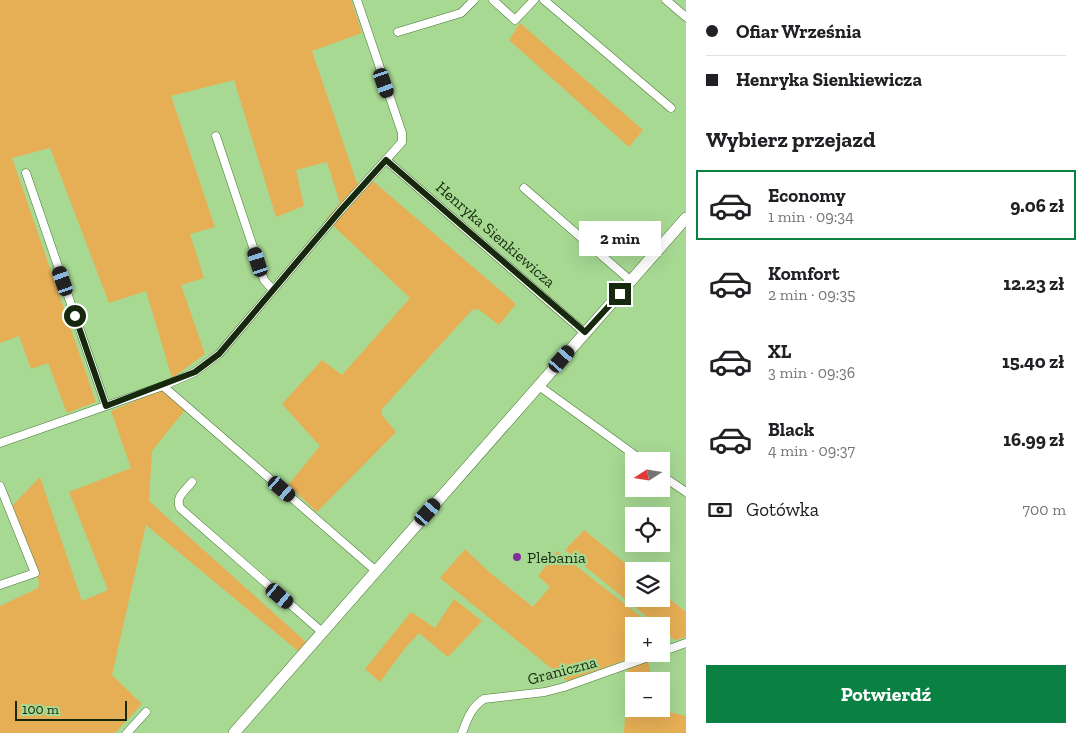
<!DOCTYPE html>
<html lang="pl">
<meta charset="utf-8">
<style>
body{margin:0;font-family:"Zilla Slab",serif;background:#f2f2f2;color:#202124;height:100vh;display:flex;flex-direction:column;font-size:19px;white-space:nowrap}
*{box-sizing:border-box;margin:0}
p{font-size:16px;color:#757577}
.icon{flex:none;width:28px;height:28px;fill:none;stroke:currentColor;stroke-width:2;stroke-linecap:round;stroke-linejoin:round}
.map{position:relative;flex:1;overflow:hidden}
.sheet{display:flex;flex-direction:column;background:#fff;width:400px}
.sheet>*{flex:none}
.hud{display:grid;align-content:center;height:110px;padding:0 20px;background:#fff}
.needle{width:32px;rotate:258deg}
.tools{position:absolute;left:625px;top:452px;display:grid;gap:10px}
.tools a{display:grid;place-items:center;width:45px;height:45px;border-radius:0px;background:#fff;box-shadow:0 5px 20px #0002;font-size:25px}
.scale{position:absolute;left:15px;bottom:12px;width:112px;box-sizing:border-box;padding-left:5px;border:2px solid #16290d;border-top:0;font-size:14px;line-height:18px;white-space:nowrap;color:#16290d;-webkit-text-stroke:4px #a7d993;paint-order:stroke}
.end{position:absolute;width:22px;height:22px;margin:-11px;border:6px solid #16290d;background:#fff;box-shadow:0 0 0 2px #fff}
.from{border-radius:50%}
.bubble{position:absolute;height:35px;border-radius:0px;background:#fff;box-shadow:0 5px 20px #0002;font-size:16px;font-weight:700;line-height:35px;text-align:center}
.car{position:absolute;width:15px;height:30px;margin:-15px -8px;border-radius:6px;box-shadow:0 0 4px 1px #0007;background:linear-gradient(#222 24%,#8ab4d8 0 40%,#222 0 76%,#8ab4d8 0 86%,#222 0)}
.hud b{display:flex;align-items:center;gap:18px;height:48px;font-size:19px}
.hud b+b{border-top:1px solid #e0e0e0}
.hud i{width:12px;height:12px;background:#202124}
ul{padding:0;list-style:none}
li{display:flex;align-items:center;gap:15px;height:70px;margin:0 10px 8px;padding:0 10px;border:2px solid transparent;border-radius:0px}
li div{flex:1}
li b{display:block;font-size:19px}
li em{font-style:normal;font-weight:700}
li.on{border-color:#0b8043}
li>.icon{width:45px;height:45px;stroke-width:1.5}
h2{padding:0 20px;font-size:22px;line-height:60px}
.pay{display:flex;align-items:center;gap:12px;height:55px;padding:0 20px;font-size:19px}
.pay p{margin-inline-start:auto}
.button{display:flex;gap:10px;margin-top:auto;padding:10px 20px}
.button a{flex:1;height:58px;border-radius:0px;background:#0b8043;color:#fff;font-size:20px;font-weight:700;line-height:58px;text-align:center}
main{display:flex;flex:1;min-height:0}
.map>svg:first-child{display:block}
.green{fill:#e7af55}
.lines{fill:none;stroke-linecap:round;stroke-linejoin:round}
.street-casing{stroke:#497534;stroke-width:9}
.secondary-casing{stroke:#497534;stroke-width:12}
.street{stroke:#fff;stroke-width:8}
.secondary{stroke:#fff;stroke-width:11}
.route{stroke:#16290d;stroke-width:6}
.poi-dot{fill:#822e9d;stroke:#a7d993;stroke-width:2}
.labels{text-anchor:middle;stroke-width:4.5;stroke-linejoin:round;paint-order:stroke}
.street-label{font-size:16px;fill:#16290d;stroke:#a7d993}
.poi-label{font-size:16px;fill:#16290d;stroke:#a7d993;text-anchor:start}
</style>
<main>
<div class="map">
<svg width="686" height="733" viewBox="0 0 686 733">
<rect width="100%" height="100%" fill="#a7d993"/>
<path class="green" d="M 0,0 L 351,0 L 362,33 L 312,51 L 357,183 L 374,182 L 516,304 L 499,325 L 478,309 L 472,310 L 382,409 L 382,415 L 396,432 L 317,512 L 288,485 L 320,446 L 282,404 L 322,360 L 342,375 L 410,298 L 326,219 L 340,203 L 327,162 L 296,170 L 304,206 L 276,217 L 234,80 L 171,96 L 215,227 L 190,234 L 204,278 L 181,285 L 205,354 L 172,378 L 146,291 L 109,303 L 50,148 L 12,158 L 96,402 L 67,413 L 48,363 L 31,369 L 19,336 L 0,343 Z
M 520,23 L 643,130 L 629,147 L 509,40 Z
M 162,390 L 185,410 L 152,451 L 149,501 L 306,642 L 298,651 L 146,525 L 112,675 L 142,704 L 115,733 L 0,733 L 0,606 L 38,588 L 39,582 L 12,506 L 40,477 L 82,601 L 108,590 L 69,492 L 131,468 L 111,411 Z
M 584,530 L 635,571 L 634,571 L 634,599 L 661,599 L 661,592 L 686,612 L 686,637 L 675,640 L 661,629 L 661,626 L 658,626 L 565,550 Z
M 465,549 L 489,572 L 533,607 L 550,587 L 538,576 L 557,551 L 653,626 L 634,626 L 634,654 L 642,654 L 567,681 L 440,578 Z
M 454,599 L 482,621 L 448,657 L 419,633 L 406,647 L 380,682 L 365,669 L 411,612 L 435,628 Z
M 648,661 L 652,681 L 634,681 L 634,709 L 657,709 L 686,716 L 686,733 L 624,733 L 628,669 Z"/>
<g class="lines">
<defs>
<path id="street" d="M 493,0 L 515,20 L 534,0
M 544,0 L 671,108
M 666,0 L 686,17
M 398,32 L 461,13 L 474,0
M 216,136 L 264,280 L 273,290
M 386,160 L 585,333
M 26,173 L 106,406
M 524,188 L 631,281
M 163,386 L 376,571
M 539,386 L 643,461
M 0,443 L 163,386 L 195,372 L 219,354 L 340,211 L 402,142 L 402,133 L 357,0
M 661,475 L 686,492
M 192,482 C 185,491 175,497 180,508 L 322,632
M 0,486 L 35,573 L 0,585
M 661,652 L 686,643
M 127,733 L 146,712
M 462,733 C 467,720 471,707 484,699 L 545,692 L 564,687 L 657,654"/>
<path id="secondary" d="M 234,733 L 686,218"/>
</defs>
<use href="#street" class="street-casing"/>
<use href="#secondary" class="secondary-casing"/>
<use href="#street" class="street"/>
<use href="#secondary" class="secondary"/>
</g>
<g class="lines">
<path class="route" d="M 75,316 L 106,406 L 195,372 L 219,354 L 340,211 L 386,160 L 585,332 L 620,294"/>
</g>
<circle class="poi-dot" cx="517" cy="557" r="5"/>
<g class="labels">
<g class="street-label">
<text transform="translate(496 234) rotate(41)" y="6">Henryka Sienkiewicza</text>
<text transform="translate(562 670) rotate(-15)" y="6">Graniczna</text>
</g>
<g class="poi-label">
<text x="527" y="563">Plebania</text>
</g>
</g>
</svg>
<div class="tools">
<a><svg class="needle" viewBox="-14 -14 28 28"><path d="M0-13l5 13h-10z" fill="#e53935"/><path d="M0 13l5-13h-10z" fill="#757577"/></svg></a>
<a><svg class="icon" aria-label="locate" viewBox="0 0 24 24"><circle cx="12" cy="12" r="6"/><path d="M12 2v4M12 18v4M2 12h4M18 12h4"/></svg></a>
<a><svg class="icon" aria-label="layers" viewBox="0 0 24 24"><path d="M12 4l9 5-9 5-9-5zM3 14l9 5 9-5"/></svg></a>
<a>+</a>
<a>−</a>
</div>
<div class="scale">100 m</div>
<i class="end from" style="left:75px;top:316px"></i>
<i class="end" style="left:620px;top:294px"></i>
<div class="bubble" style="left:579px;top:221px;width:82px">2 min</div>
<i class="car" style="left:384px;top:83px;rotate:161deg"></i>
<i class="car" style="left:258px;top:262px;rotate:342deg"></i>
<i class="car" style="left:63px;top:281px;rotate:341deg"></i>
<i class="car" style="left:562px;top:359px;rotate:41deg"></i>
<i class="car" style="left:282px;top:489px;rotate:131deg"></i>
<i class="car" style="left:428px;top:512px;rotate:41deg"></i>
<i class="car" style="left:280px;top:596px;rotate:130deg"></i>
</div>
<section class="sheet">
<div class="hud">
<b><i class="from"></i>Ofiar Września</b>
<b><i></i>Henryka Sienkiewicza</b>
</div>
<h2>Wybierz przejazd</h2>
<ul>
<li class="on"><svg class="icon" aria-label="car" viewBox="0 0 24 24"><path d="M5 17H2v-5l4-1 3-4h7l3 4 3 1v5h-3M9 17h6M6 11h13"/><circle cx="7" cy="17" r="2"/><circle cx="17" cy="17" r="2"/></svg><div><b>Economy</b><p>1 min · 09:34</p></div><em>9.06 zł</em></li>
<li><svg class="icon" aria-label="car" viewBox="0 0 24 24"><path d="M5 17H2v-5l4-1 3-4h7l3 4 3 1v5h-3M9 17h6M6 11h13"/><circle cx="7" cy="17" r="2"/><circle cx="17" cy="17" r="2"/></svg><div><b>Komfort</b><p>2 min · 09:35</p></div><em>12.23 zł</em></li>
<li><svg class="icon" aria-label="car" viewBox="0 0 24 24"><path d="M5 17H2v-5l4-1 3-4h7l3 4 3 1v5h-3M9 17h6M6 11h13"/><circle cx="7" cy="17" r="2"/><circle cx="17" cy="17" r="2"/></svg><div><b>XL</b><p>3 min · 09:36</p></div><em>15.40 zł</em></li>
<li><svg class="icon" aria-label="car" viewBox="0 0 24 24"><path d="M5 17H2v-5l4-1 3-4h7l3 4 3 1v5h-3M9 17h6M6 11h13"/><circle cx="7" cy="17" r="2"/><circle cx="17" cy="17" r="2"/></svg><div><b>Black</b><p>4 min · 09:37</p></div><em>16.99 zł</em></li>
</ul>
<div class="pay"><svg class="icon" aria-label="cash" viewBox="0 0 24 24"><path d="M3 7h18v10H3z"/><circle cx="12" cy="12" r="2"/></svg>Gotówka<p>700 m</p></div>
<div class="button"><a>Potwierdź</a></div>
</section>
</main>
